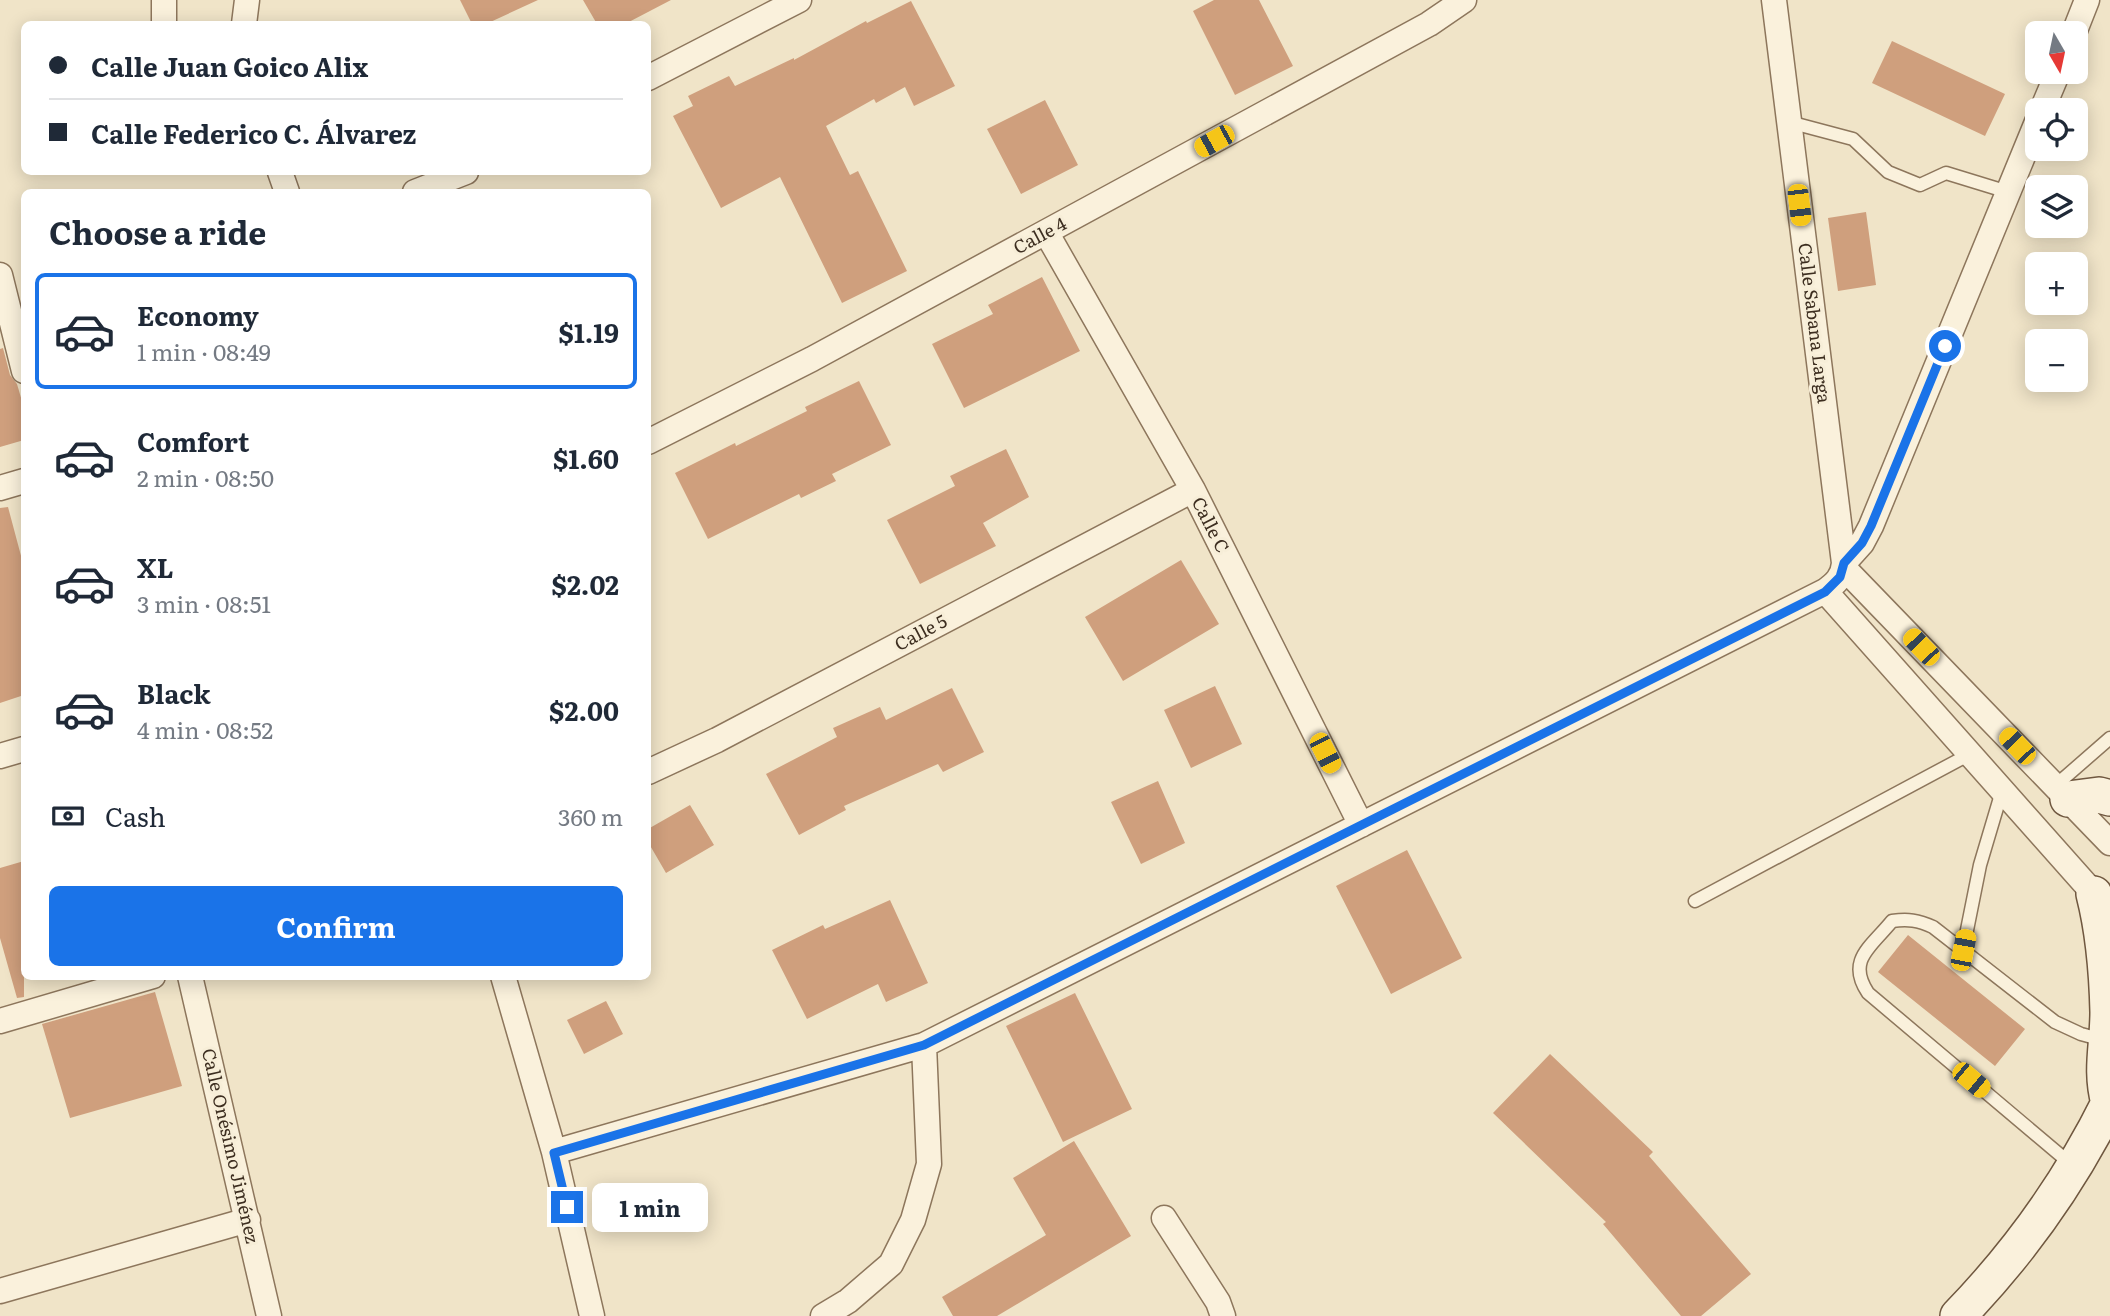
<!DOCTYPE html>
<meta charset="utf-8">
<style>
body{margin:0;font-family:Literata,serif;background:#f6f6f7;color:#1f2937;height:100vh;display:flex;flex-direction:column;font-size:26px;white-space:nowrap}
*{box-sizing:border-box;margin:0}
p{font-size:23px;color:#747a83}
.icon{flex:none;width:38px;height:38px;fill:none;stroke:currentColor;stroke-width:2;stroke-linecap:round;stroke-linejoin:round}
.map{position:relative;flex:1;overflow:hidden}
.details{position:absolute;left:21px;top:189px;width:630px;height:791px;display:flex;flex-direction:column;background:#fff;border-radius:10px;box-shadow:0 4px 18px #0003}
.details>*{flex:none}
.guide{position:absolute;left:21px;top:21px;width:630px;height:154px;border-radius:10px;box-shadow:0 4px 18px #0003;display:grid;align-content:center;height:154px;padding:0 28px;background:#fff}
.needle{width:46px;rotate:171deg}
.buttons{position:absolute;left:2025px;top:21px;display:grid;gap:14px}
.buttons a{display:grid;place-items:center;width:63px;height:63px;border-radius:10px;background:#fff;box-shadow:0 4px 18px #0003;font-size:35px}
.end{position:absolute;width:32px;height:32px;margin:-16px;border:9px solid #1a73e8;background:#fff;box-shadow:0 0 0 4px #fff}
.from{border-radius:50%}
.bubble{position:absolute;height:49px;border-radius:10px;background:#fff;box-shadow:0 4px 18px #0003;font-size:23px;font-weight:700;line-height:49px;text-align:center}
.car{position:absolute;width:21px;height:42px;margin:-21px -10px;border-radius:9px;box-shadow:0 0 5px 2px #0007;background:linear-gradient(#f5c518 24%,#345 0 40%,#f5c518 0 76%,#345 0 86%,#f5c518 0)}
.guide b{display:flex;align-items:center;gap:24px;height:66px;font-size:26px}
.guide b+b{border-top:2px solid #e0e1e3}
.guide i{width:18px;height:18px;background:#1f2937}
ul{padding:0;list-style:none}
li{display:flex;align-items:center;gap:21px;height:116px;margin:0 14px 10px;padding:0 14px;border:4px solid transparent;border-radius:10px}
li div{flex:1}
li b{display:block;font-size:26px}
li em{font-style:normal;font-weight:700}
li.current{border-color:#1a73e8}
li>.icon{width:63px;height:63px;stroke-width:1.5}
h2{padding:0 28px;font-size:32px;line-height:84px}
.pay{display:flex;align-items:center;gap:18px;height:77px;padding:0 28px;font-size:26px}
.pay p{margin-inline-start:auto}
.button{display:flex;gap:14px;margin-top:auto;padding:14px 28px}
.button a{flex:1;height:80px;border-radius:10px;background:#1a73e8;color:#fff;font-size:28px;font-weight:700;line-height:80px;text-align:center}
.map>svg:first-child{display:block}
.building{fill:#cf9f7d}
.lines{fill:none;stroke-linecap:round;stroke-linejoin:round}
.service-casing{stroke:#8d765c;stroke-width:15}
.minor-casing{stroke:#8d765c;stroke-width:27}
.secondary-casing{stroke:#6f573f;stroke-width:38}
.service{stroke:#faf1dc;stroke-width:12}
.minor{stroke:#faf1dc;stroke-width:24}
.secondary{stroke:#faf1dc;stroke-width:35}
.route{stroke:#1a73e8;stroke-width:9}
.labels{text-anchor:middle;stroke-width:6;stroke-linejoin:round;paint-order:stroke}
.street-label{font-size:18px;fill:#3d2e20;stroke:#f7eed8}
</style>
<div class="map">
<svg width="2110" height="1316" viewBox="0 0 2110 1316">
<rect width="100%" height="100%" fill="#f0e4c8"/>
<path class="building" d="M 460,0 L 538,0 L 486,24 L 472,24 Z
M 583,0 L 671,0 L 625,24 L 597,24 Z
M 1214,0 L 1259,0 L 1293,66 L 1235,95 L 1193,11 Z
M 911,1 L 955,86 L 914,106 L 905,87 L 876,103 L 874,99 L 826,126 L 850,175 L 858,171 L 907,271 L 842,303 L 780,177 L 721,208 L 673,116 L 693,106 L 688,96 L 729,76 L 735,86 L 794,58 L 794,60 L 866,21 L 867,23 Z
M 1892,41 L 2005,94 L 1985,136 L 1872,83 Z
M 1045,100 L 1078,165 L 1021,194 L 987,129 Z
M 1866,212 L 1876,285 L 1838,291 L 1828,218 Z
M 1042,277 L 1080,351 L 964,408 L 932,344 L 993,314 L 988,305 Z
M 3,348 L 10,375 L 17,384 L 24,408 L 24,440 L 0,447 L 0,349 Z
M 859,381 L 891,445 L 832,474 L 836,481 L 801,498 L 799,494 L 708,539 L 675,473 L 735,443 L 736,446 L 807,411 L 805,407 Z
M 1006,449 L 1029,497 L 983,523 L 996,546 L 920,584 L 887,520 L 955,486 L 950,476 Z
M 8,507 L 24,567 L 24,695 L 0,703 L 0,508 Z
M 1181,560 L 1219,624 L 1123,681 L 1085,617 Z
M 1215,686 L 1242,744 L 1191,768 L 1164,710 Z
M 952,688 L 984,752 L 943,772 L 938,764 L 844,806 L 846,810 L 799,835 L 766,774 L 837,737 L 833,728 L 880,707 L 886,720 Z
M 1158,781 L 1185,843 L 1141,864 L 1111,802 Z
M 690,805 L 714,845 L 666,873 L 648,842 L 648,829 Z
M 1407,850 L 1462,958 L 1391,994 L 1336,886 Z
M 24,861 L 24,997 L 17,998 L 0,938 L 0,868 Z
M 890,900 L 928,983 L 886,1002 L 878,984 L 807,1019 L 772,950 L 823,925 L 825,929 Z
M 1908,935 L 2025,1029 L 1995,1066 L 1878,972 Z
M 155,992 L 182,1086 L 70,1118 L 42,1024 Z
M 1075,993 L 1132,1109 L 1063,1142 L 1006,1026 Z
M 606,1001 L 623,1034 L 584,1054 L 567,1020 Z
M 1550,1054 L 1653,1152 L 1649,1156 L 1751,1274 L 1701,1316 L 1681,1316 L 1603,1224 L 1606,1222 L 1493,1113 Z
M 1074,1141 L 1131,1236 L 997,1316 L 953,1316 L 942,1297 L 1046,1235 L 1013,1178 Z"/>
<g class="lines">
<defs>
<path id="service" d="M 1789,122 L 1853,139 L 1888,172 L 1920,185 L 1946,173 L 2008,192
M 2055,786 L 2110,738
M 1695,901 L 1970,754
M 1963,950 L 1980,865 L 2002,791
M 2072,1165 L 1868,993 C 1846,960 1871,947 1892,921 C 1908,919 1918,920 1933,927 L 2055,1022 L 2081,1034 L 2092,1037 L 2106,1034"/>
<path id="minor" d="M 164,0 L 164,24
M 244,24 L 247,0
M 2074,33 L 2087,0
M 648,78 L 799,0
M 2042,110 L 2058,72
M 280,172 L 287,192
M 415,192 L 466,172
M 1046,232 L 1193,490 L 1361,825
M 0,275 L 24,371
M 648,442 L 812,359 L 1429,24 L 1464,0
M 0,488 L 24,481
M 1844,563 L 1862,543 L 1871,526 L 2037,122
M 1844,568 L 2110,843
M 1825,591 L 2104,905
M 0,756 L 24,749
M 648,772 L 717,740 L 1193,490
M 190,976 L 269,1316
M 503,976 L 554,1152 L 592,1316
M 0,1021 L 153,976
M 554,1152 L 924,1045 L 1825,591 C 1835,584 1843,577 1844,563 L 1774,0
M 1164,1218 L 1218,1302 L 1223,1316
M 0,1291 L 248,1220
M 823,1316 L 848,1301 L 891,1264 L 913,1220 L 929,1164 L 924,1045"/>
<path id="secondary" d="M 2068,799 L 2099,795 L 2110,798
M 2094,894 C 2104,933 2107,971 2108,1012 C 2108,1045 2100,1070 2109,1103
M 1958,1316 C 2019,1253 2071,1180 2110,1101"/>
</defs>
<use href="#service" class="service-casing"/>
<use href="#minor" class="minor-casing"/>
<use href="#secondary" class="secondary-casing"/>
<use href="#service" class="service"/>
<use href="#minor" class="minor"/>
<use href="#secondary" class="secondary"/>
</g>
<g class="lines">
<path class="route" d="M 567,1207 L 554,1153 L 924,1045 L 1825,592 L 1840,577 L 1844,563 L 1862,543 L 1871,526 L 1945,346"/>
</g>
<g class="labels">
<g class="street-label">
<text transform="translate(1040 236) rotate(-28)" y="6">Calle 4</text>
<text transform="translate(1814 323) rotate(83)" y="6">Calle Sabana Larga</text>
<text transform="translate(1210 525) rotate(63)" y="6">Calle C</text>
<text transform="translate(921 633) rotate(-28)" y="6">Calle 5</text>
<text transform="translate(230 1146) rotate(77)" y="6">Calle Onésimo Jiménez</text>
</g>
</g>
</svg>
<div class="buttons">
<a><svg class="needle" viewBox="-14 -14 28 28"><path d="M0-13l5 13h-10z" fill="#e53935"/><path d="M0 13l5-13h-10z" fill="#747a83"/></svg></a>
<a><svg class="icon" aria-label="locate" viewBox="0 0 24 24"><circle cx="12" cy="12" r="6"/><path d="M12 2v4M12 18v4M2 12h4M18 12h4"/></svg></a>
<a><svg class="icon" aria-label="layers" viewBox="0 0 24 24"><path d="M12 4l9 5-9 5-9-5zM3 14l9 5 9-5"/></svg></a>
<a>+</a>
<a>−</a>
</div>
<i class="end from" style="left:1945px;top:346px"></i>
<i class="end" style="left:567px;top:1207px"></i>
<div class="bubble" style="left:592px;top:1183px;width:116px">1 min</div>
<i class="car" style="left:1214px;top:141px;rotate:241deg"></i>
<i class="car" style="left:1799px;top:205px;rotate:173deg"></i>
<i class="car" style="left:1921px;top:647px;rotate:316deg"></i>
<i class="car" style="left:2017px;top:746px;rotate:316deg"></i>
<i class="car" style="left:1325px;top:753px;rotate:153deg"></i>
<i class="car" style="left:1963px;top:950px;rotate:11deg"></i>
<i class="car" style="left:1971px;top:1080px;rotate:130deg"></i>
<div class="guide">
<b><i class="from"></i>Calle Juan Goico Alix</b>
<b><i></i>Calle Federico C. Álvarez</b>
</div>
<section class="details">
<h2>Choose a ride</h2>
<ul>
<li class="current"><svg class="icon" aria-label="car" viewBox="0 0 24 24"><path d="M5 17H2v-5l4-1 3-4h7l3 4 3 1v5h-3M9 17h6M6 11h13"/><circle cx="7" cy="17" r="2"/><circle cx="17" cy="17" r="2"/></svg><div><b>Economy</b><p>1 min · 08:49</p></div><em>$1.19</em></li>
<li><svg class="icon" aria-label="car" viewBox="0 0 24 24"><path d="M5 17H2v-5l4-1 3-4h7l3 4 3 1v5h-3M9 17h6M6 11h13"/><circle cx="7" cy="17" r="2"/><circle cx="17" cy="17" r="2"/></svg><div><b>Comfort</b><p>2 min · 08:50</p></div><em>$1.60</em></li>
<li><svg class="icon" aria-label="car" viewBox="0 0 24 24"><path d="M5 17H2v-5l4-1 3-4h7l3 4 3 1v5h-3M9 17h6M6 11h13"/><circle cx="7" cy="17" r="2"/><circle cx="17" cy="17" r="2"/></svg><div><b>XL</b><p>3 min · 08:51</p></div><em>$2.02</em></li>
<li><svg class="icon" aria-label="car" viewBox="0 0 24 24"><path d="M5 17H2v-5l4-1 3-4h7l3 4 3 1v5h-3M9 17h6M6 11h13"/><circle cx="7" cy="17" r="2"/><circle cx="17" cy="17" r="2"/></svg><div><b>Black</b><p>4 min · 08:52</p></div><em>$2.00</em></li>
</ul>
<div class="pay"><svg class="icon" aria-label="cash" viewBox="0 0 24 24"><path d="M3 7h18v10H3z"/><circle cx="12" cy="12" r="2"/></svg>Cash<p>360 m</p></div>
<div class="button"><a>Confirm</a></div>
</section>
</div>
